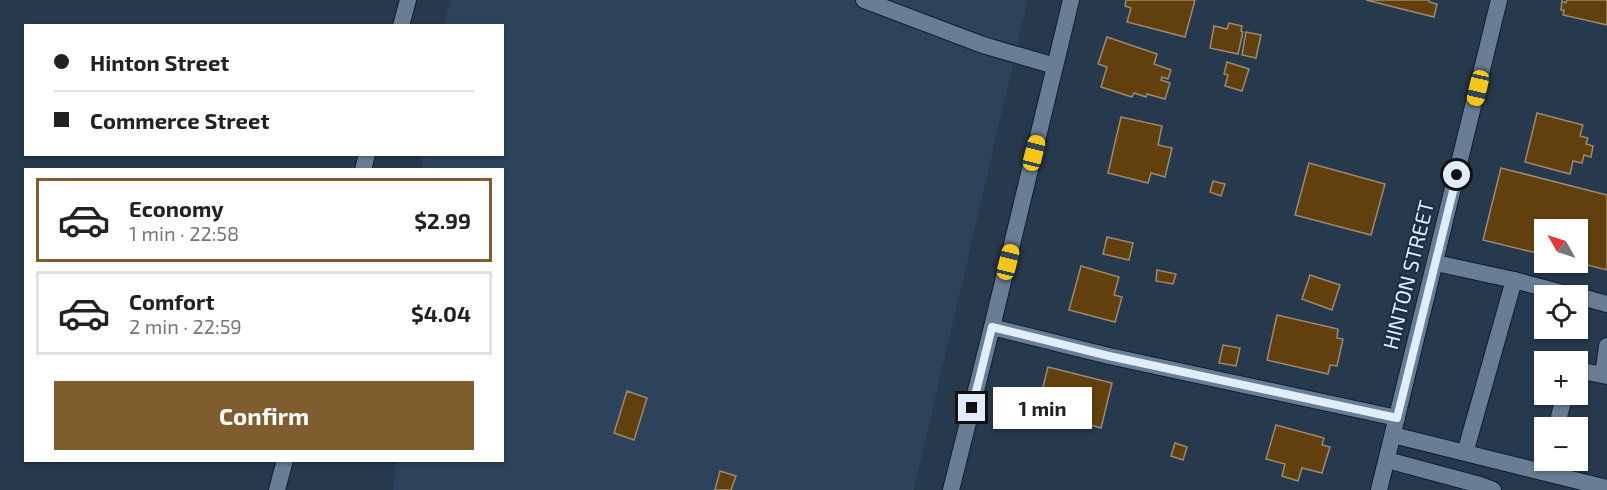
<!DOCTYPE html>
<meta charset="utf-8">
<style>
body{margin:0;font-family:"Exo 2",sans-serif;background:#f2f2f2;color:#222;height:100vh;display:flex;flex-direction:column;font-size:22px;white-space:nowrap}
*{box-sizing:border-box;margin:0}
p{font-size:20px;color:#767676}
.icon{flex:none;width:33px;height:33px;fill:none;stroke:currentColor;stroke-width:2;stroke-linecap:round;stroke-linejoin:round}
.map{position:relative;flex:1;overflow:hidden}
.side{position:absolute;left:24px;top:168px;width:480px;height:294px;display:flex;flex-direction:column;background:#fff;border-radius:0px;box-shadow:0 2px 4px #0004}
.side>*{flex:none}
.guide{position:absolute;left:24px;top:24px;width:480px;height:132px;border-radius:0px;box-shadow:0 2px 4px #0004;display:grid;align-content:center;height:132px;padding:0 30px;background:#fff}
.needle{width:39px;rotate:309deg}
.buttons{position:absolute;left:1534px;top:219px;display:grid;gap:12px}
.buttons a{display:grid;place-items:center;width:54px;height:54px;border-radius:0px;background:#fff;box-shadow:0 2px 4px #0004;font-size:30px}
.end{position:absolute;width:27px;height:27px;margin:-14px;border:8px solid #e1edfa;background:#111;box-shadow:0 0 0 3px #111}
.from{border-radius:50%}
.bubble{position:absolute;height:42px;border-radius:0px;background:#fff;box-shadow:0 2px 4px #0004;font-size:20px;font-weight:700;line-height:42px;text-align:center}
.car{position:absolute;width:18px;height:36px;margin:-18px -9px;border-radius:8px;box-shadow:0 0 4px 2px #0007;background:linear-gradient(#f5c518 24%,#345 0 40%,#f5c518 0 76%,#345 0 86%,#f5c518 0)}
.guide b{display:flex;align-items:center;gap:21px;height:57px;font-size:22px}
.guide b+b{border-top:2px solid #e0e0e0}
.guide i{width:15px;height:15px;background:#222}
ul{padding:10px 0 0;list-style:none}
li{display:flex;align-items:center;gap:18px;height:84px;margin:0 12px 9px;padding:0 18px;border:3px solid #e0e0e0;border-radius:0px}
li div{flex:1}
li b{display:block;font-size:22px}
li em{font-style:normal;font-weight:700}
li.active{border-color:#7f5d2f}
li>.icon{width:54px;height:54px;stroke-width:1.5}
.primary-button{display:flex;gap:12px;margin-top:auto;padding:12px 30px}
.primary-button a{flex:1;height:69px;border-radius:0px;background:#7f5d2f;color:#fff;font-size:24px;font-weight:700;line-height:69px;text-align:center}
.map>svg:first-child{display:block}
.built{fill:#2d435c}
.building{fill:#62400e;stroke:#9d8870;stroke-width:1.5}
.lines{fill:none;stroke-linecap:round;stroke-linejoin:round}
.service-casing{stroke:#0e1f32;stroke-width:18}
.minor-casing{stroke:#0e1f32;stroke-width:18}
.service{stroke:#697d94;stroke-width:16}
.minor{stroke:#697d94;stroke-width:16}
.route{stroke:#e1edfa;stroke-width:8}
.labels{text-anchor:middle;stroke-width:4.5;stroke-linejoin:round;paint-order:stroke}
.street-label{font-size:21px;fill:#e1edfa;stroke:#1d2e42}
</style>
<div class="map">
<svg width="1607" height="490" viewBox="0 0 1607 490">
<rect width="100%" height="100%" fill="#26394d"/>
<path class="built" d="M 451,0 L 1028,0 L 914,490 L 393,490 L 396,461 L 502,460 L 502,170 L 422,169 L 423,155 L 502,154 L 502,26 L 444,25 Z"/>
<path class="building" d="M 1126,0 L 1195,0 L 1185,37 L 1127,22 L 1131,8 L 1125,6 Z
M 1366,0 L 1429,0 L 1429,2 L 1437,4 L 1434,17 Z
M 1567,0 L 1607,0 L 1607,25 L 1563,15 L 1564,10 L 1561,10 L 1562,1 L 1566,3 Z
M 1229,23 L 1242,26 L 1241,31 L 1243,32 L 1238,54 L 1210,48 L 1214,26 L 1227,29 Z
M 1246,32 L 1261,35 L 1256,58 L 1242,55 Z
M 1107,37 L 1157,54 L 1154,64 L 1171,70 L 1168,79 L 1162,77 L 1161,80 L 1170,83 L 1165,99 L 1147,94 L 1146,97 L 1134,93 L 1132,97 L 1101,87 L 1107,67 L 1098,64 Z
M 1227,62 L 1249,69 L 1242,91 L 1225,86 L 1228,75 L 1224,74 Z
M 1537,113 L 1583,125 L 1580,136 L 1588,138 L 1586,144 L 1593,146 L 1591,157 L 1584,155 L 1582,163 L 1573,161 L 1570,174 L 1525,162 Z
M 1121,117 L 1162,126 L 1158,145 L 1172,148 L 1165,177 L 1151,173 L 1148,183 L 1108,173 Z
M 1309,163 L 1385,184 L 1371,235 L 1295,215 Z
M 1501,168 L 1607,195 L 1607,270 L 1576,262 L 1578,262 L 1578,230 L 1545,230 L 1545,255 L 1483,240 Z
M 1213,181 L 1225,184 L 1221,196 L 1210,192 Z
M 1107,237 L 1133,243 L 1129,260 L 1103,254 Z
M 1081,266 L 1119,277 L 1114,295 L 1122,297 L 1115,322 L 1069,310 Z
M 1157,270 L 1176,274 L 1173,284 L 1156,281 Z
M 1310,275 L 1340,285 L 1332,310 L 1302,299 Z
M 1277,315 L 1338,329 L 1337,338 L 1343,339 L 1337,366 L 1330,365 L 1328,374 L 1267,360 Z
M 1223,345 L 1240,348 L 1236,366 L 1219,363 Z
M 1048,367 L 1112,383 L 1101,428 L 1080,422 L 1079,425 L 1036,415 Z
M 627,391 L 647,398 L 634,440 L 614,433 Z
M 1276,425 L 1324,438 L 1322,445 L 1330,447 L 1322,473 L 1302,468 L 1298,481 L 1282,476 L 1285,464 L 1266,459 Z
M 1175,443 L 1187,447 L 1183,460 L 1171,456 Z
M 720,471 L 736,476 L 731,490 L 715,490 Z"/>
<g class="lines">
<defs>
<path id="service" d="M 864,0 L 983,45 L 1055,66
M 992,327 L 1109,356 L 1397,418
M 1578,370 L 1607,376
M 1603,375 L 1607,346
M 1556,428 L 1565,394
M 1393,435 L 1607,488
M 1465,453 L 1514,280
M 1387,460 L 1480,485 L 1493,490"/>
<path id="minor" d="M 401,26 L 408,0
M 363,170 L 367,154
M 1436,263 L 1514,280 L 1574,296
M 1578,296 L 1607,304
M 277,490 L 285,460
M 951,490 L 992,327 L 1071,0
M 1379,490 L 1499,0"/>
</defs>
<use href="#service" class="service-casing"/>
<use href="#minor" class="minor-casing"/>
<use href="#service" class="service"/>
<use href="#minor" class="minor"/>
</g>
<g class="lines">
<path class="route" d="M 972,408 L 992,327 L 1109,356 L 1397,418 L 1457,175"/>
</g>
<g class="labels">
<g class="street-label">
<text transform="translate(1409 275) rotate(-76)" y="7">HINTON STREET</text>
</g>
</g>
</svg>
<div class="buttons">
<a><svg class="needle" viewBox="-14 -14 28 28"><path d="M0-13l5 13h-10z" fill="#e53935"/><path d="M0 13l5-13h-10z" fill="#767676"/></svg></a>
<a><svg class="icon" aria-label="locate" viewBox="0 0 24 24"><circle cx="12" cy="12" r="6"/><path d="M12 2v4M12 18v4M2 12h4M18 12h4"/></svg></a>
<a>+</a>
<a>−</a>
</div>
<i class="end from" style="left:1457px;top:175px"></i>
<i class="end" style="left:972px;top:408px"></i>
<div class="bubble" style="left:993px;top:387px;width:99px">1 min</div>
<i class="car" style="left:1478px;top:88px;rotate:193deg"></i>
<i class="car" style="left:1034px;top:153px;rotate:14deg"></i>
<i class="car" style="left:1008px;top:262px;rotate:14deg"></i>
<div class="guide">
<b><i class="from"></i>Hinton Street</b>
<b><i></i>Commerce Street</b>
</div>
<section class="side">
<ul>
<li class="active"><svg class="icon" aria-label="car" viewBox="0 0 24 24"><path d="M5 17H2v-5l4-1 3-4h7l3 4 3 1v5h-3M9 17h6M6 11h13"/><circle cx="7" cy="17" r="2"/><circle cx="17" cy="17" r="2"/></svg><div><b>Economy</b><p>1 min · 22:58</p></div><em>$2.99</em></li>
<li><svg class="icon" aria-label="car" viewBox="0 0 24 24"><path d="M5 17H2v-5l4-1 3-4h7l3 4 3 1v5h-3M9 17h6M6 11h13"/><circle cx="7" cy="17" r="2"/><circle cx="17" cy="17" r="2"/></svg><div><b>Comfort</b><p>2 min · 22:59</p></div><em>$4.04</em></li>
</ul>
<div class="primary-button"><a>Confirm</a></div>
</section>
</div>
